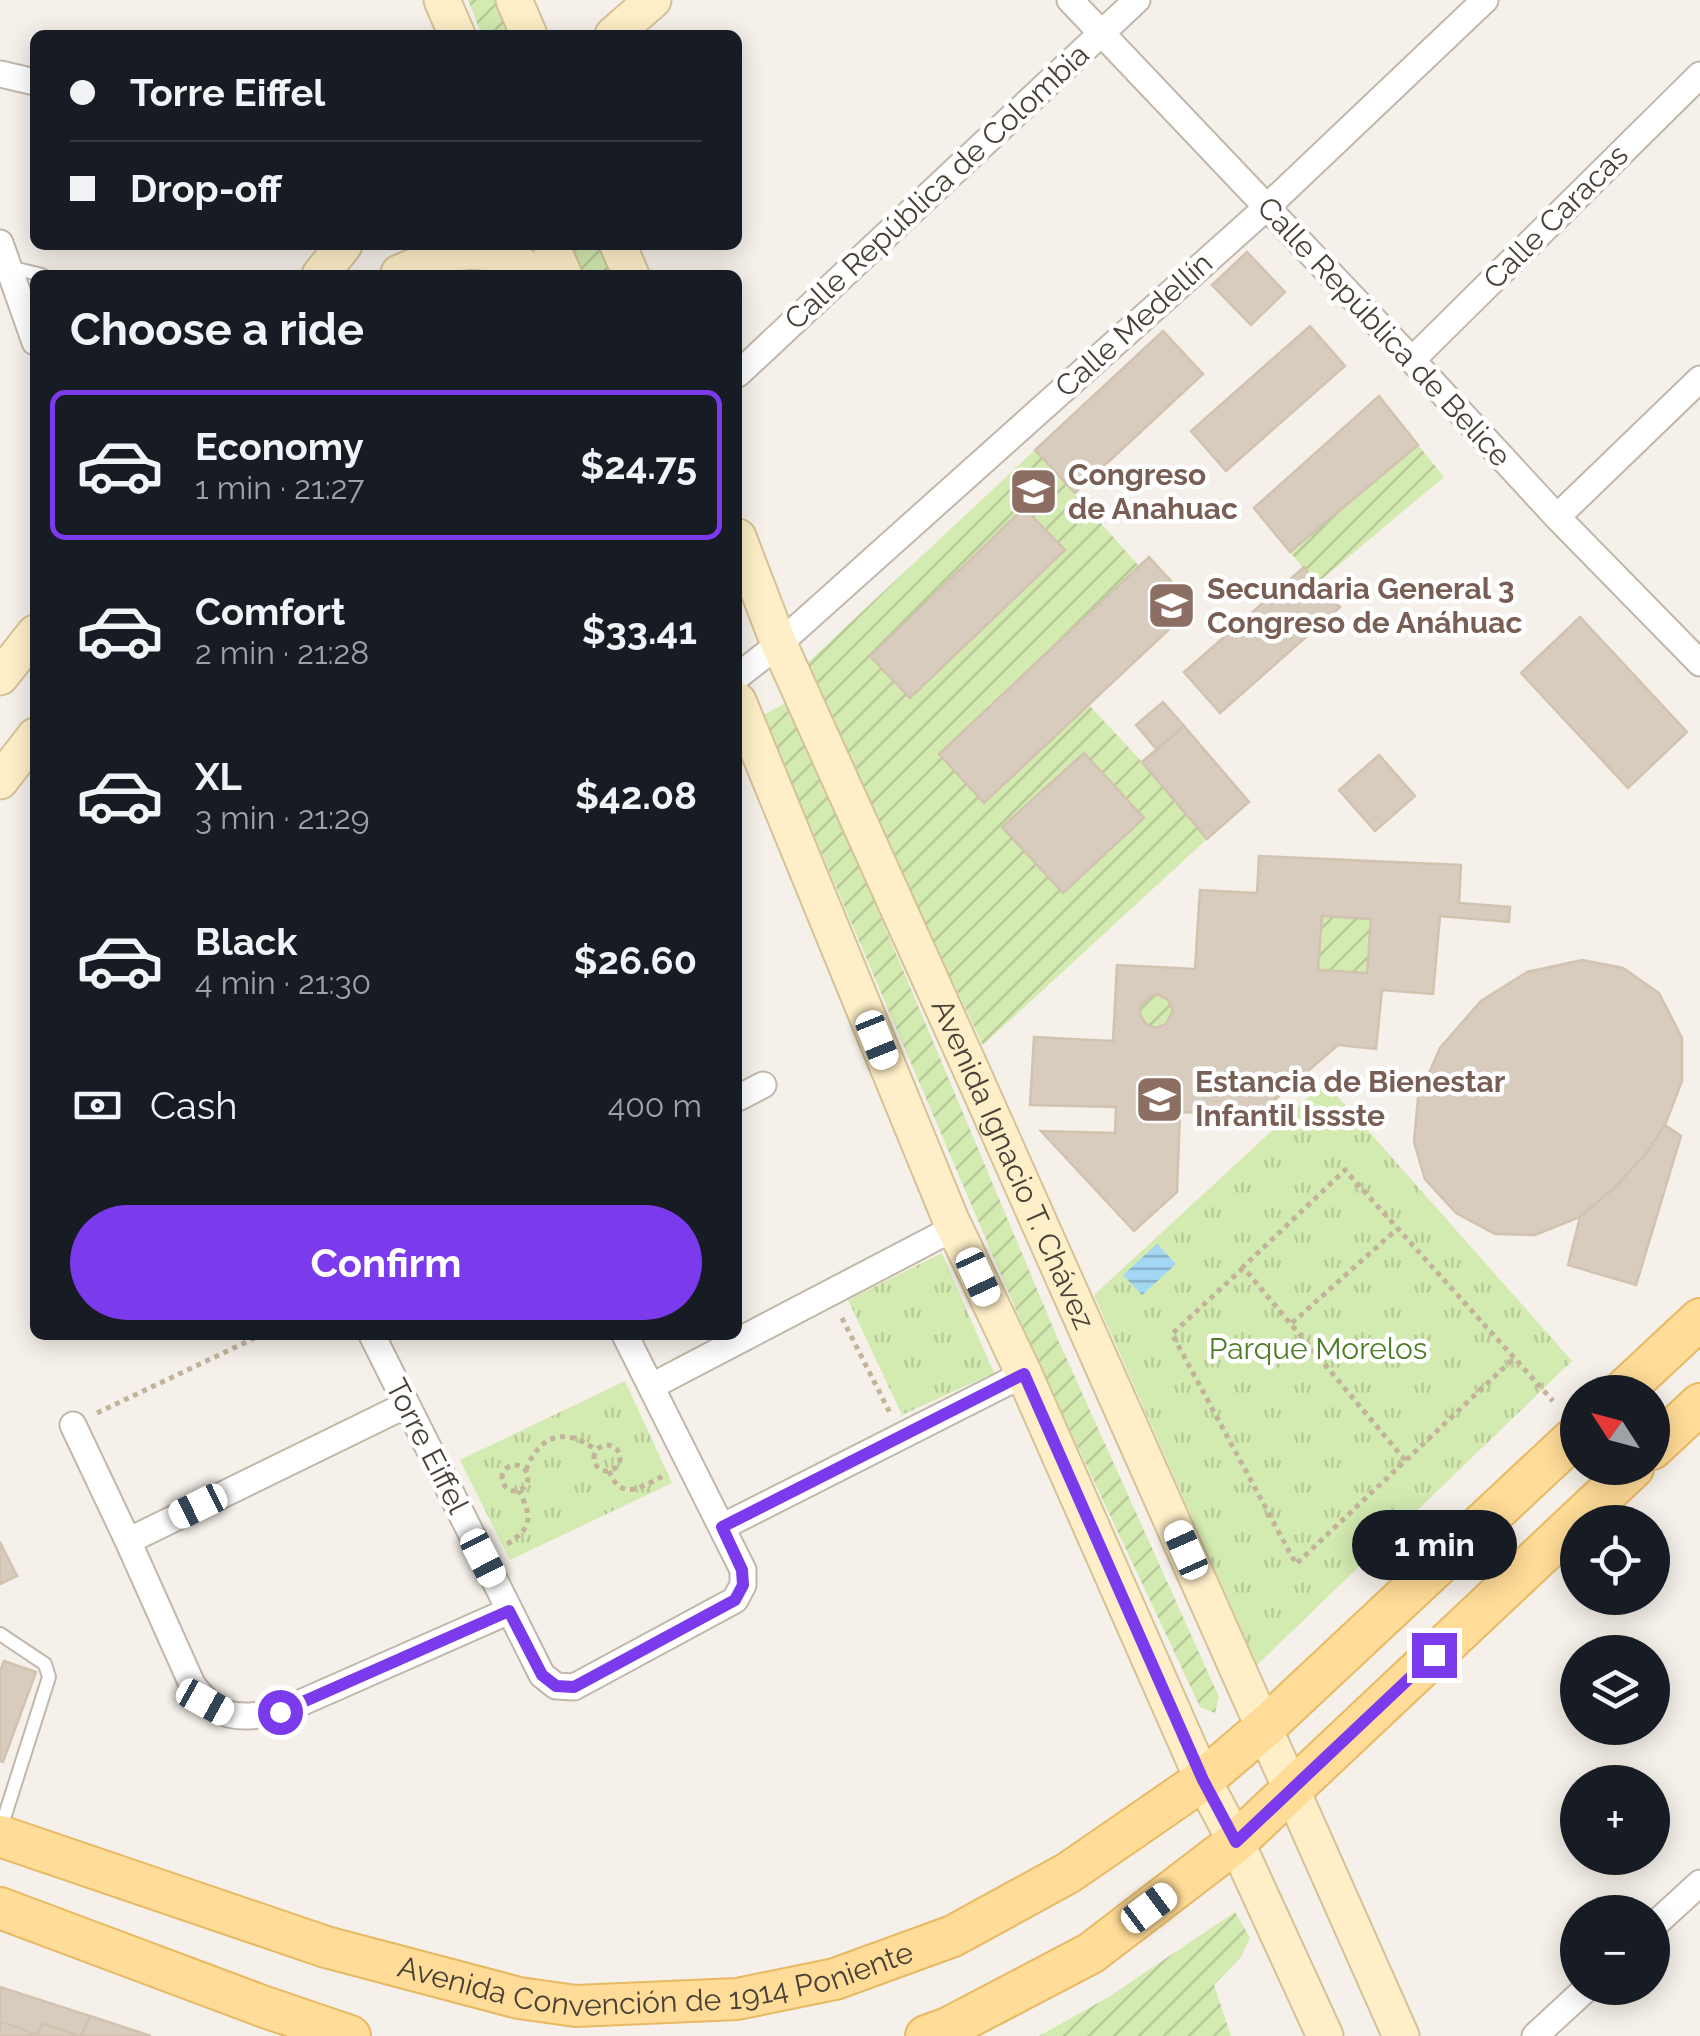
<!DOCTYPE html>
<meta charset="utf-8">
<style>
body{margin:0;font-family:Raleway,sans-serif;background:#20242c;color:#f1f3f6;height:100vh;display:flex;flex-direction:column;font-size:38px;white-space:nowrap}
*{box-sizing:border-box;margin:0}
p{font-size:32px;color:#9ea1a6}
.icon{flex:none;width:55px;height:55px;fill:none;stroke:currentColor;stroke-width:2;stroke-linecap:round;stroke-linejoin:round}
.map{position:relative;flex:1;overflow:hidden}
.side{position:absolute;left:30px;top:270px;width:712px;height:1070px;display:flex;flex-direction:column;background:#171b24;border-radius:15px;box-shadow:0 5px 25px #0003}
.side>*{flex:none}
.guide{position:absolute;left:30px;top:30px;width:712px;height:220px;border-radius:15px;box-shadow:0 5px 25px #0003;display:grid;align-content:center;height:220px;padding:0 40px;background:#171b24}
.needle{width:65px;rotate:306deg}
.buttons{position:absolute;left:1560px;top:1375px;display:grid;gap:20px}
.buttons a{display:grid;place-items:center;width:110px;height:110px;border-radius:50%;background:#171b24;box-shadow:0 5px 25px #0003;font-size:50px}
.end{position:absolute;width:45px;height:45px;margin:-22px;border:12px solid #7c3aed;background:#fff;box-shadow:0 0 0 5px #fff}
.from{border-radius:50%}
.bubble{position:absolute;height:70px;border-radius:35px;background:#171b24;box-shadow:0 5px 25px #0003;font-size:32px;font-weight:700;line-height:70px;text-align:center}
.car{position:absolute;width:30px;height:60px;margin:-30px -15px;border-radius:12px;box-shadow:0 0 8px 2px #0007;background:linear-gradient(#fff 24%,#345 0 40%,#fff 0 76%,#345 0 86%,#fff 0)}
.guide b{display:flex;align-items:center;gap:35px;height:95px;font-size:38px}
.guide b+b{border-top:2px solid #363941}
.guide i{width:25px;height:25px;background:#f1f3f6}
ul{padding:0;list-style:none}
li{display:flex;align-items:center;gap:30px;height:150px;margin:0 20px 15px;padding:0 20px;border:5px solid transparent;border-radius:15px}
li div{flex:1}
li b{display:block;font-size:38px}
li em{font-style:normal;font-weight:700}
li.selected{border-color:#7c3aed}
li>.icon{width:90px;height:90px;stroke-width:1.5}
h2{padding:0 40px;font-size:45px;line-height:120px}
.pay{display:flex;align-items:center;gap:25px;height:110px;padding:0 40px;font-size:38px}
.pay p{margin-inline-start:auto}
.primary-button{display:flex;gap:20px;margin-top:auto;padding:20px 40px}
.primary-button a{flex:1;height:115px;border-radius:60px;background:#7c3aed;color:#fff;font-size:40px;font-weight:700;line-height:115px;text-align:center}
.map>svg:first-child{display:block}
.park{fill:url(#park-tufts)}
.garden{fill:url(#garden-furrows)}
.water{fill:url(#water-rules)}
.building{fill:#d7ccbd;stroke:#d2c3b0;stroke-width:2.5;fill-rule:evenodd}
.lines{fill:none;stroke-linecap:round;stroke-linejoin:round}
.lane-casing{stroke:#c1b8ab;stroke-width:16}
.street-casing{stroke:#c1b8ab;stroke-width:29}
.secondary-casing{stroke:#d6c297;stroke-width:39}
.primary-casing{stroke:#e8b963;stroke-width:44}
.path{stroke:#c3b39b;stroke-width:5;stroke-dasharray:5 5;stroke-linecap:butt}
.lane{stroke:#fff;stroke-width:12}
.street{stroke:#fff;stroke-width:25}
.secondary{stroke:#ffefc8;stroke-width:35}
.primary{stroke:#ffdc97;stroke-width:40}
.route{stroke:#7c3aed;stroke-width:12}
.labels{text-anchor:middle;stroke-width:9;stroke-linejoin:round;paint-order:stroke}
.street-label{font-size:30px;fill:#494137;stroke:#fff}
.education-label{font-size:30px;font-weight:bold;fill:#785e54;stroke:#fff;text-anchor:start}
.park-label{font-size:30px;fill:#4d7e27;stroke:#fff}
</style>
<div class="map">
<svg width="1700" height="2036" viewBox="0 0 1700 2036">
<defs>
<pattern id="park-tufts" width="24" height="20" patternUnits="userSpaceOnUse" patternTransform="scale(2.5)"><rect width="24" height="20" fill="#d3eab0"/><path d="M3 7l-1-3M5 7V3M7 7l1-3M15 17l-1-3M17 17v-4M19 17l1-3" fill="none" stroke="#b7ca98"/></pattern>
<pattern id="garden-furrows" width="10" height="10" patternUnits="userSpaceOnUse" patternTransform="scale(2.5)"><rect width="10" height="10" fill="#d3eab0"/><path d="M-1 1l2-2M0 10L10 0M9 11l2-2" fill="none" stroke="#b7ca98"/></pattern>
<pattern id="water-rules" width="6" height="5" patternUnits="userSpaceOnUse" patternTransform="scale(2.5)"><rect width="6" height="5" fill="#a3d7f3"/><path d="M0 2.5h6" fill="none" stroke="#87b0c6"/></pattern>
</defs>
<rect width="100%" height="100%" fill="#f5f0e9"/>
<path class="park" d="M 1325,1082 L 1572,1361 L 1257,1665 L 1094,1295 Z
M 942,1253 L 994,1373 L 902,1415 L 848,1300 Z
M 625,1381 L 672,1483 L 510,1560 L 460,1460 Z"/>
<path class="garden" d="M 468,0 L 502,0 L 516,35 L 482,35 Z
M 562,245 L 599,245 L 612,275 L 575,275 Z
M 1418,445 L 1444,477 L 1316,584 L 1290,552 Z
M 1035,450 L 1139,566 L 939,755 L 984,803 L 1089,705 L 1142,762 L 1207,839 L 983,1045 L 802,668 Z
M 790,701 L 1060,1344 L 1219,1697 L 1215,1713 L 1200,1707 L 1039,1364 L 763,715 Z
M 1322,916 L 1371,919 L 1367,973 L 1318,970 Z
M1140 1011a16 16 0 1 1 32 0a16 16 0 1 1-32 0Z
M 1235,1912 L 1250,1938 L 1241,1957 L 1214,1985 L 1231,2036 L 1039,2036 L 1107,1998 Z"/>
<path class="water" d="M 1157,1244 L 1176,1264 L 1142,1295 L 1123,1275 Z"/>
<path class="building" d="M 1247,252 L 1285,292 L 1251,325 L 1212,285 Z
M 1310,326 L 1345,366 L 1226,471 L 1191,431 Z
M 1163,331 L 1203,374 L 1075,493 L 1035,450 Z
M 1379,396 L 1418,445 L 1290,552 L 1254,508 Z
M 1024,508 L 1065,550 L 910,698 L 870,656 Z
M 1149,557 L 1194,606 L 984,803 L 939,754 Z
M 1304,567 L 1316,584 L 1340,607 L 1220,713 L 1184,672 Z
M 1580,617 L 1687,732 L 1628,788 L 1521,673 Z
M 1163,702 L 1184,726 L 1157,750 L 1136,725 Z
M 1184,726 L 1249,802 L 1207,839 L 1142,762 Z
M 1084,753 L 1144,818 L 1063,893 L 1002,827 Z
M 1379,755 L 1415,796 L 1375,831 L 1339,790 Z
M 1259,856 L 1461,865 L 1459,903 L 1510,907 L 1509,922 L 1440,916 L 1433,994 L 1382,990 L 1376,1049 L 1338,1045 L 1257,1115 L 1180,1112 L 1177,1192 L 1134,1231 L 1041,1131 L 1115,1133 L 1116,1107 L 1030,1105 L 1034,1037 L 1113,1041 L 1117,965 L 1195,969 L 1200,890 L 1257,893 ZM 1322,916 L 1371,919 L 1367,973 L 1318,970 ZM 1153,995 L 1159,995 L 1168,1000 L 1173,1010 L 1166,1024 L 1156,1028 L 1146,1024 L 1140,1015 L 1141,1005 Z
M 1582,960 L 1623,968 L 1659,993 L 1682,1038 L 1682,1081 L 1665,1125 L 1648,1151 L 1615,1187 L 1580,1217 L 1535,1235 L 1495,1234 L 1456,1213 L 1425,1179 L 1414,1142 L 1418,1098 L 1440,1048 L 1481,1001 L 1527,972 Z
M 1665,1125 L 1681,1136 L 1636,1285 L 1568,1265 L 1580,1217 L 1615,1187 L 1648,1151 Z
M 0,1542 L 17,1576 L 0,1584 Z
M 4,1661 L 36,1672 L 3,1762 L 0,1761 L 0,1671 Z
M 0,1987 L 90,2016 L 81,2036 L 42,2023 L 37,2035 L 0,2021 Z
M 90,2016 L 142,2033 L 151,2036 L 81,2036 Z
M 0,2021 L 37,2035 L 0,2036 Z
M 42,2023 L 79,2036 L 36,2036 Z"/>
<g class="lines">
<defs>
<path id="lane" d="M 9,267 L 42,275
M 0,1634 L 45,1664 L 49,1677 L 0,1831"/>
<path id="street" d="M 1070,0 L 1412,360 L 1557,517 L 1700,663
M 0,74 L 35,82
M 0,243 L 35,342
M 1412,360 L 1700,75
M 738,374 L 1137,0
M 1557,517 L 1700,379
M 738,676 L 779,644 L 1267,207 L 1485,0
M 738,1098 L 763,1085
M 372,1335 L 542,1675 L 556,1686 L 574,1687 L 735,1600 L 743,1585 L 743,1570 L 625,1335
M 652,1386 L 954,1228
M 73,1425 L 128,1541 L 192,1684 C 219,1721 238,1719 280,1712 L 509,1611
M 722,1527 L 1024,1374
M 128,1541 L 406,1405
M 1652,1927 L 1700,1883
M 1535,2036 L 1587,1988"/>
<g id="secondary">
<path d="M 442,0 L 457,35"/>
<path d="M 514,0 L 529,35"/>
<path d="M 613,35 L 653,0"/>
<path d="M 551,245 L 564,275"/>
<path d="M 618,245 L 631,275"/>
<path d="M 399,273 C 460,248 479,240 539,275"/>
<path d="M 320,275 L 344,245"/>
<path id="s1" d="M 738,537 L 779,644 L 973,1074 L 1401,2036"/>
<path d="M 0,677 L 35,633"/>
<path d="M 738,701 L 950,1218 L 1024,1374 L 1203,1780 L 1236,1842 L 1325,2036"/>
<path d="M 0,781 L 35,736"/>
</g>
<g id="primary">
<path d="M 1622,1392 L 1700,1319"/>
<path d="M 1652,1449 L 1700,1404"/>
<path id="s2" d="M 0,1836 L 326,1947 L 519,1998 L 576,2006 L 737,1999 L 835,1979 L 953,1936 L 1068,1873 L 1203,1780 L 1265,1727 L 1578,1434"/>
<path d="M 0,1908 L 262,2006 L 350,2036"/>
<path d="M 926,2036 L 948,2028 L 1091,1953 L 1236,1842 L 1633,1468"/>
</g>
</defs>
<use href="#lane" class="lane-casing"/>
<use href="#street" class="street-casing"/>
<use href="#secondary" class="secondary-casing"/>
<use href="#primary" class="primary-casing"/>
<path class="path" d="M 1243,1268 L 1172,1334 L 1296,1564 L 1513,1359
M 842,1318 L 891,1415
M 1292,1323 L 1397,1229
M 97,1413 L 261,1335
M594 1458a13 13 0 1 1 26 0a13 13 0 1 1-26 0Z
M 1405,1460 L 1243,1267 L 1345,1170 L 1553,1401
M502 1478a13 13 0 1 1 26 0a13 13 0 1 1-26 0Z
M 526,1470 C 540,1434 565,1427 596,1450
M 609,1471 C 622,1504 644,1485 667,1474
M 507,1544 C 533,1528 532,1516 519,1491"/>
<use href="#lane" class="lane"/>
<use href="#street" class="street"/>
<use href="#secondary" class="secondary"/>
<use href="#primary" class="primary"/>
</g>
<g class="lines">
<path class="route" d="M 280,1712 L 509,1611 L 542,1675 L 556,1686 L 574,1687 L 735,1600 L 743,1585 L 742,1570 L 722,1527 L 1024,1374 L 1203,1780 L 1236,1842 L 1434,1655"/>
</g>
<defs>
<symbol id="school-square" viewBox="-11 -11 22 22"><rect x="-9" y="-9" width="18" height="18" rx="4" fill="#8d6e63" stroke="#fff"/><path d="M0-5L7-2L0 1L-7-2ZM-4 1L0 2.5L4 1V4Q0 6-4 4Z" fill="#fff"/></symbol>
</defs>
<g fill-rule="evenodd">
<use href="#school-square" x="1006" y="464" width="55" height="55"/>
<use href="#school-square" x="1144" y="578" width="55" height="55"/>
<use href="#school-square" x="1132" y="1072" width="55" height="55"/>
</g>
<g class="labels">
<g class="street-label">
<text transform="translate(937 187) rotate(-43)" y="10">Calle República de Colombia</text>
<text transform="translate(1556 217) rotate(-45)" y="10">Calle Caracas</text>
<text transform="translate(1134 325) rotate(-42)" y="10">Calle Medellín</text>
<text transform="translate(1384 332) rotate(47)" y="10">Calle República de Belice</text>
<text dy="10" stroke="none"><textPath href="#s1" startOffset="685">Avenida Ignacio T. Chávez</textPath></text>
<text transform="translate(427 1446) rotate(63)" y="10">Torre Eiffel</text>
<text dy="10" stroke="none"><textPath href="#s2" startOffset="682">Avenida Convención de 1914 Poniente</textPath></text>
</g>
<g class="education-label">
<text x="1068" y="485">Congreso<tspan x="1068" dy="34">de Anahuac</tspan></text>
<text x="1207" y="599">Secundaria General 3<tspan x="1207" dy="34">Congreso de Anáhuac</tspan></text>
<text x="1195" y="1092">Estancia de Bienestar<tspan x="1195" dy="34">Infantil Issste</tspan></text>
</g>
<g class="park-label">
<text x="1318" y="1359">Parque Morelos</text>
</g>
</g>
</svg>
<div class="buttons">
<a><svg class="needle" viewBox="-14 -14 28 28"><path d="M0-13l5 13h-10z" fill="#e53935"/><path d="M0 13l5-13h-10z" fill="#9ea1a6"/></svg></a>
<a><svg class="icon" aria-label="locate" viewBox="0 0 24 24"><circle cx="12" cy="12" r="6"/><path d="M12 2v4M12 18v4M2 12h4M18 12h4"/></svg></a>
<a><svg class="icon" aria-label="layers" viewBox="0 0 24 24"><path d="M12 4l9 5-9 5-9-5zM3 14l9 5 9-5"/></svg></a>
<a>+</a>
<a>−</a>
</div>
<i class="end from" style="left:280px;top:1712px"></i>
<i class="end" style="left:1434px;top:1655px"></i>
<div class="bubble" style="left:1352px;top:1510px;width:165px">1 min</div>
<i class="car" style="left:877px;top:1040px;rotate:158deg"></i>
<i class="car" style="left:978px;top:1277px;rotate:155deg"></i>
<i class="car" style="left:198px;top:1506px;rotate:244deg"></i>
<i class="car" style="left:1186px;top:1550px;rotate:336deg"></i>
<i class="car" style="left:483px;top:1558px;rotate:153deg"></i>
<i class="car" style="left:205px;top:1702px;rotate:119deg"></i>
<i class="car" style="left:1149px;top:1908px;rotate:53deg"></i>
<div class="guide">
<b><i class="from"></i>Torre Eiffel</b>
<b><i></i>Drop-off</b>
</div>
<section class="side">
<h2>Choose a ride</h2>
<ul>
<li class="selected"><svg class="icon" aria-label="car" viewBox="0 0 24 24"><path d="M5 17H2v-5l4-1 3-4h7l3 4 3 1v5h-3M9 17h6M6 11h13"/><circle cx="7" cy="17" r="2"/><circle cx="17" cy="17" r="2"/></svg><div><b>Economy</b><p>1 min · 21:27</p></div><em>$24.75</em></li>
<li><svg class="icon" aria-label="car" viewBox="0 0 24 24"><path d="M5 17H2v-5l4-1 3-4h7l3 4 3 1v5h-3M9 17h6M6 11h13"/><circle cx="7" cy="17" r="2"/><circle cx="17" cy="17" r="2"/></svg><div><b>Comfort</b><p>2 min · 21:28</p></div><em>$33.41</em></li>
<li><svg class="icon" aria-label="car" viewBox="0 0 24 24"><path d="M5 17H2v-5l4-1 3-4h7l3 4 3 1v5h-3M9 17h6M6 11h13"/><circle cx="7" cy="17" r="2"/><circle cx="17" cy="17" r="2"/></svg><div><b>XL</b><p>3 min · 21:29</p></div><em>$42.08</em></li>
<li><svg class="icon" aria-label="car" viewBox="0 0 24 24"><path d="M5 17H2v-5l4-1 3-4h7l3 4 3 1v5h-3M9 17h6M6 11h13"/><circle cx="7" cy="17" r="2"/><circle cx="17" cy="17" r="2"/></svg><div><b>Black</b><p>4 min · 21:30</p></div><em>$26.60</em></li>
</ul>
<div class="pay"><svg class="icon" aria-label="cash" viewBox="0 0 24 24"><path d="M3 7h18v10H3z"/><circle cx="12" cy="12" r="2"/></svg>Cash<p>400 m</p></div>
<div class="primary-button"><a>Confirm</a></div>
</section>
</div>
